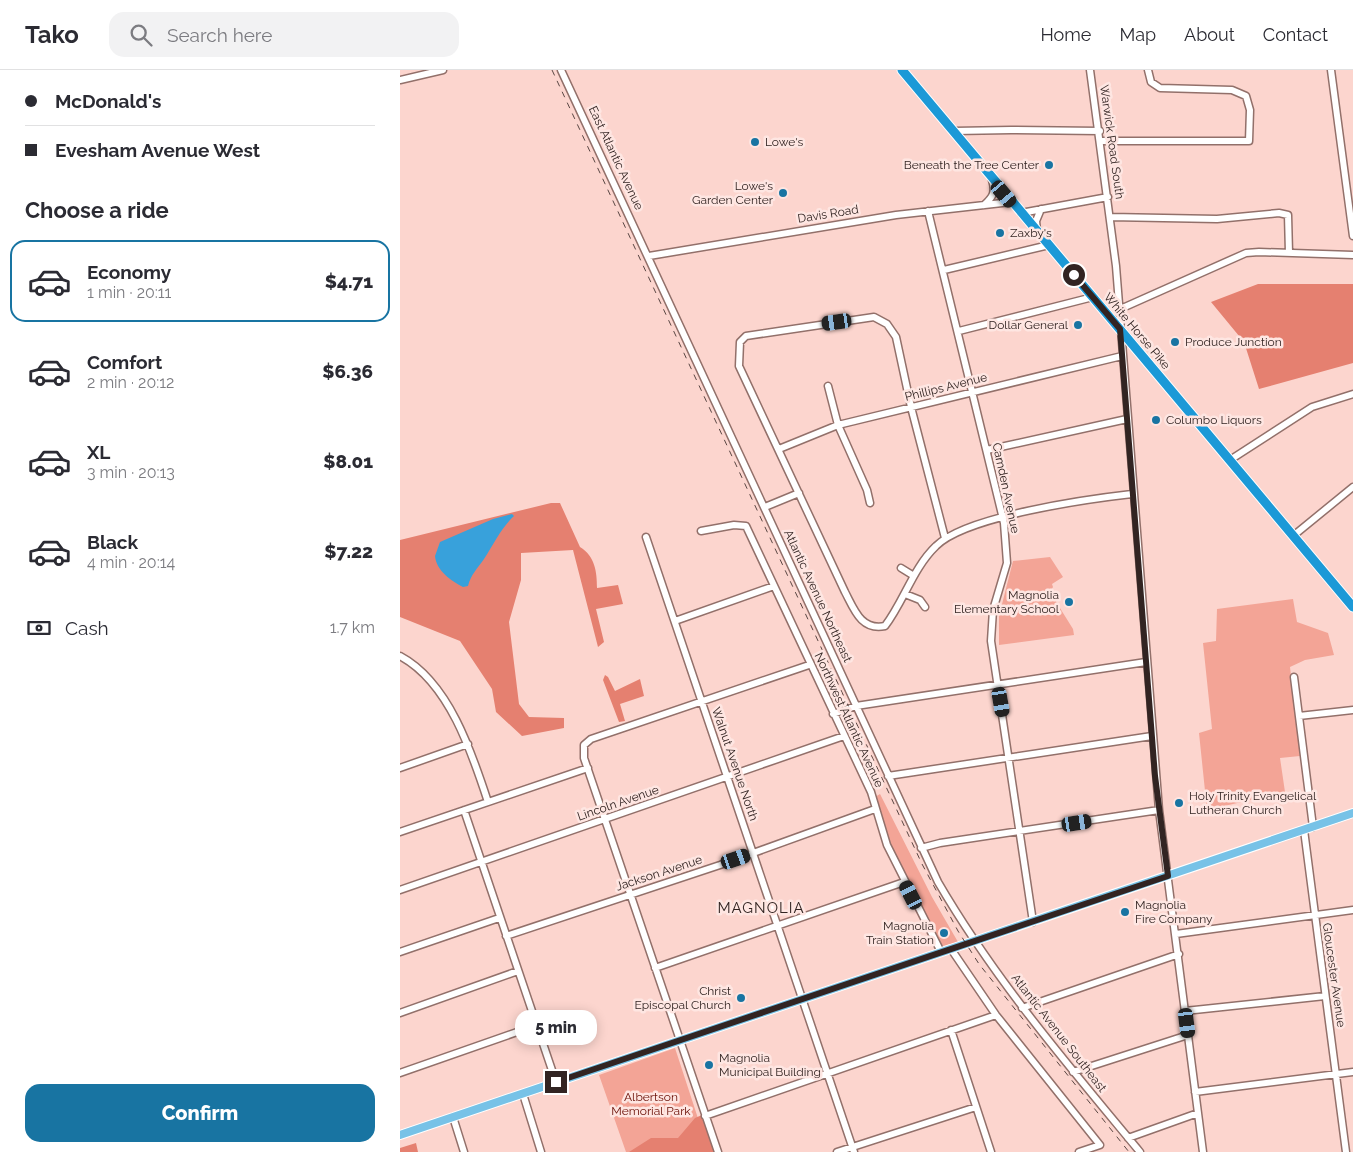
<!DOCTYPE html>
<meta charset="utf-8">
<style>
body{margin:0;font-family:Raleway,sans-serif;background:#f2f2f3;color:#2b2b33;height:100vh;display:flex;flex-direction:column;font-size:19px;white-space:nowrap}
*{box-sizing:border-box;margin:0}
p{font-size:16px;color:#7c7c81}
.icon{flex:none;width:28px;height:28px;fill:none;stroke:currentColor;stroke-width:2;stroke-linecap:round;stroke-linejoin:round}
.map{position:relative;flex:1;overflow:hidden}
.sheet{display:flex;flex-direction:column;background:#fff;width:400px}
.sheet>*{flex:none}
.hud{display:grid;align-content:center;height:110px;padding:0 25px;background:#fff}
.end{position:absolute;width:22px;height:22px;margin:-11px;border:6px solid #322422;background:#fff;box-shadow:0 0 0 2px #fff}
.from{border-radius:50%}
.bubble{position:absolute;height:35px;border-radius:15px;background:#fff;box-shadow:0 2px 12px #0003;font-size:16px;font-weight:800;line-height:35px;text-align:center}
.car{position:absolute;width:15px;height:30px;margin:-15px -8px;border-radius:6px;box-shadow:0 0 4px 1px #0007;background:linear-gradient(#222 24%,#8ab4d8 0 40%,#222 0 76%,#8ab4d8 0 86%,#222 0)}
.hud b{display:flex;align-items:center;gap:18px;height:48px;font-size:19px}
.hud b+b{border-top:1px solid #e1e1e2}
.hud i{width:12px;height:12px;background:#2b2b33}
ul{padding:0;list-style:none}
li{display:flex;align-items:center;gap:15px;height:82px;margin:0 10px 8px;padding:0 15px;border:2px solid transparent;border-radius:15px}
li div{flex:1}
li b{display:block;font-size:19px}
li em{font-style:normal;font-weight:800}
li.on{border-color:#1874a2}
li>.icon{width:45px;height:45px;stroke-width:1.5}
h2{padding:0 25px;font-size:22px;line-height:60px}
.pay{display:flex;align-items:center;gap:12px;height:55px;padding:0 25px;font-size:19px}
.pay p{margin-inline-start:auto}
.action{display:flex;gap:10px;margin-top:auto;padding:10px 25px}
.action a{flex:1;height:58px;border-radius:15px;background:#1874a2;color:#fff;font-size:20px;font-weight:800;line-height:58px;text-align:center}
header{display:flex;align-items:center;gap:30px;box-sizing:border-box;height:70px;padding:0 25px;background:#fff;border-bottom:1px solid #e1e1e2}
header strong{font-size:24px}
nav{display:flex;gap:28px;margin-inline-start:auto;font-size:18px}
.search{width:350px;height:45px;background:#f2f2f3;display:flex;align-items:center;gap:12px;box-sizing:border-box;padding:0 18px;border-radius:15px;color:#7c7c81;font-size:19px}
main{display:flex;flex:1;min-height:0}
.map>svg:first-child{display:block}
.green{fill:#f3a496}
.forest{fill:#e58070}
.water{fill:#38a1db}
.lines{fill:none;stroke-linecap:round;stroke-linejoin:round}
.minor-casing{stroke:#92706a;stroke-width:9}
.major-casing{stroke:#fff;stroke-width:10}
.highway-casing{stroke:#fff;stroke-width:11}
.minor{stroke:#fff;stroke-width:6}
.major{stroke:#77c2e7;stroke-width:8}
.highway{stroke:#1c99d7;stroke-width:9}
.rail{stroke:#5a4744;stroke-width:1;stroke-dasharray:6 6;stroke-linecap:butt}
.route{stroke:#322422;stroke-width:6}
.poi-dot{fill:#1874a2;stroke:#fee6e2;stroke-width:2}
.labels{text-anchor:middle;stroke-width:5;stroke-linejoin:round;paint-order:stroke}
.poi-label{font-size:12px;fill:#322422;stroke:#fee6e2;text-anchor:start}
.street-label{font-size:12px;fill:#322422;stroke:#fee6e2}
.park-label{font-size:12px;fill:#690e05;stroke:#fee6e2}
.quarter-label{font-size:15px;letter-spacing:1px;fill:#322422;stroke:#fee6e2}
</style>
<header>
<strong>Tako</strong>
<div class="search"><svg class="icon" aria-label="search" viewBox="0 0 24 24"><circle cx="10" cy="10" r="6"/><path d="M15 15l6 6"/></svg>Search here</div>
<nav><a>Home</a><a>Map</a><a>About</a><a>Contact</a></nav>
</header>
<main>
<section class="sheet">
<div class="hud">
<b><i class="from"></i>McDonald's</b>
<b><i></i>Evesham Avenue West</b>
</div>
<h2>Choose a ride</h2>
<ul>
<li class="on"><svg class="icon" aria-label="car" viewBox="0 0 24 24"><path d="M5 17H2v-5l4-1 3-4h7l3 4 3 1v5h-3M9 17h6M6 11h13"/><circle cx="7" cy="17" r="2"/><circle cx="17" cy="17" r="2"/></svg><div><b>Economy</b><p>1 min · 20:11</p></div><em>$4.71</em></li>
<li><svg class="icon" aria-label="car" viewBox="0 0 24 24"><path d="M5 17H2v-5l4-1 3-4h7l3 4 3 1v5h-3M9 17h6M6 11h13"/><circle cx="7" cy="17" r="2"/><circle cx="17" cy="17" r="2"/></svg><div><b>Comfort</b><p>2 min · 20:12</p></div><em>$6.36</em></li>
<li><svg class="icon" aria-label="car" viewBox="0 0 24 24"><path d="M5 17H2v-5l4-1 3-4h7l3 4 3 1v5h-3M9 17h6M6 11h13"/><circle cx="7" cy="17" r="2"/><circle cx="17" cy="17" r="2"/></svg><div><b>XL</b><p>3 min · 20:13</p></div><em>$8.01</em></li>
<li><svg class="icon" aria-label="car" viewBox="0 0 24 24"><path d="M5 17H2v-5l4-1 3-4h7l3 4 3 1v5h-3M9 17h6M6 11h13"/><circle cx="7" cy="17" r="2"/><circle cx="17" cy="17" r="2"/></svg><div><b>Black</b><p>4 min · 20:14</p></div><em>$7.22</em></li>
</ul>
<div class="pay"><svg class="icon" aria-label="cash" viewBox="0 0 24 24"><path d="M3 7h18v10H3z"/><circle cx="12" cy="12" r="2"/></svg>Cash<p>1.7 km</p></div>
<div class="action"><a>Confirm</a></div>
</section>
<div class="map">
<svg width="953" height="1082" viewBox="0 0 953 1082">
<rect width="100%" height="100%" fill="#fcd5ce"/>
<path class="green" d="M 650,487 L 663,507 L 652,514 L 653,517 L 650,522 L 673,559 L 674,565 L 599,575 L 599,546 L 613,491 Z
M 893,529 L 897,552 L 928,563 L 934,585 L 905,590 L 890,597 L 900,686 L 880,688 L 885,722 L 807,740 L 799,663 L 812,659 L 803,573 L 816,571 L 817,539 Z
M 480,724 L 532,827 L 558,872 L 543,876 L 539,872 L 488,774 L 478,742 L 475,727 Z
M 275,978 L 309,1082 L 226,1082 L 199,1005 Z"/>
<path class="forest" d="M 858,214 L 953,214 L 953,293 L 859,319 L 844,272 L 811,232 Z
M 151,433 L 160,433 L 180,477 C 195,486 197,502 197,518 L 218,515 L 223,534 L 196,539 L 204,572 L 198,577 L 173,480 L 121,483 L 121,510 L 109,552 L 119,634 L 129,647 L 164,648 L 164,658 L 122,666 L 96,642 L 92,619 L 60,571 L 0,547 L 0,470 Z
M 205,605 L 208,607 L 215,621 L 240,609 L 244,626 L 220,634 L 225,651 L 219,652 L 203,610 Z
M 302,1045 L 315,1082 L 229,1082 L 251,1068 L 278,1068 L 295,1048 Z
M 16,1073 L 18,1082 L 0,1082 L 0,1078 Z"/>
<path class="water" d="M 112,444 L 114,446 C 101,458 94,474 84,489 C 78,498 71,504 68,516 L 63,517 C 51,511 36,500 35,486 L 40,472 L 93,449 Z"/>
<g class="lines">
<defs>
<path id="minor" d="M 161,0 L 538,812 C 595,910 668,995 740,1082
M 690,0 L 716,196 L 759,740 L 803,1082
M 931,0 L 953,166
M 0,10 L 43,0
M 554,61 L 611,60 L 700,61
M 701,71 L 849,71 L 850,40 L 846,26 L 832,20 L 760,18 L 751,12 L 748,0
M 584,135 C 593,127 596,122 592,110
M 528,141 L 604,453 L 607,493 L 593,540 L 591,571 L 633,852
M 621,143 L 708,127
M 710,147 L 817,149 L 879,143 L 888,145 L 889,183
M 637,161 L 636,151 L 641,139
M 249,186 L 496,145 L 611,132
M 544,200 L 649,175
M 718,240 L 846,183 L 859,182 L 953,185
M 559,261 L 693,227
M 428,316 L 438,355 L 467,420 L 470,433
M 379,379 L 438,355 L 722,286
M 587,380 L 727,349
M 830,390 L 912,337 L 953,324
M 365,437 L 399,423
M 301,461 L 334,455 L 346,456 L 471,722 L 487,775 L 541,882
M 893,466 L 953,417
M 246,467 L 454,1082
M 545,468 L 511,337 L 496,267 L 487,254 L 474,247 L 346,266 L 340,272 L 339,296 L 445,522 C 454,539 461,561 485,556 C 504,531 513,498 536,476 C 566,446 688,429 732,424
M 501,498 L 514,506
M 505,524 L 520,530 L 525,537
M 275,551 L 374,516
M 0,586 C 49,612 72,683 88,732
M 894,607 L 913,757
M 433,644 L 456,636 L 746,592
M 899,646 L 953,640
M 0,698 L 68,674
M 488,706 L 752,666
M 64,740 L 156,1012
M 904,760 L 946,1082
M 0,762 L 188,698
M 521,778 L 540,773 L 759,740
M 0,820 L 444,666
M 776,864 L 953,840
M 106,866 L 320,795 L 475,739
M 551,879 L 596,945 L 700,1075 L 679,1082
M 0,882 L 99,848
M 255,898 L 504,812
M 622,938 L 779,884
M 785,941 L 925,926
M 0,943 L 118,901
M 551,960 L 591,1082
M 673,1002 L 788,965
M 0,1003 L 137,955
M 795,1022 L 953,1002
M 123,1024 L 141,1082
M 305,1046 L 596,945
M 53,1047 L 64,1082
M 728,1068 L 798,1043
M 318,1082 L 184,688 L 184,675 L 191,669 L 409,595
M 437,1082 L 576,1037"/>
<path id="major" d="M 0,1065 L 953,743"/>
<path id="highway" d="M 502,0 L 953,537"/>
</defs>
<use href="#minor" class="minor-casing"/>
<use href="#major" class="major-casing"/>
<use href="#highway" class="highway-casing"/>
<use href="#minor" class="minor"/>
<use href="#major" class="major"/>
<use href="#highway" class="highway"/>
<path class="rail" d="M 152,0 L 522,794 L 558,861 L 579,894 L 729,1082"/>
</g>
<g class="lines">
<path class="route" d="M 156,1012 L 768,806 L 755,706 L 720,259 L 674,205"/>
</g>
<g class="poi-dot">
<circle cx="355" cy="72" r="5"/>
<circle cx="649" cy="95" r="5"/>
<circle cx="383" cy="123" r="5"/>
<circle cx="600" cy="163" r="5"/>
<circle cx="678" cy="255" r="5"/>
<circle cx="775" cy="272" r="5"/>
<circle cx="756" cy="350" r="5"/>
<circle cx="669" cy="532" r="5"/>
<circle cx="779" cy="733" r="5"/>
<circle cx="725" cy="842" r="5"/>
<circle cx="544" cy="863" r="5"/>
<circle cx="341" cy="928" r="5"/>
<circle cx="309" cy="995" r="5"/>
</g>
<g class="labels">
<g class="poi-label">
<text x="365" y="76">Lowe's</text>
<text x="639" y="99" text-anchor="end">Beneath the Tree Center</text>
<text x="373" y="120" text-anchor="end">Lowe's<tspan x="373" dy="14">Garden Center</tspan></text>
<text x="610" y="167">Zaxby's</text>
<text x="668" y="259" text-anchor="end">Dollar General</text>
<text x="785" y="276">Produce Junction</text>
<text x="766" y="354">Columbo Liquors</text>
<text x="659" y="529" text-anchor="end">Magnolia<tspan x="659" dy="14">Elementary School</tspan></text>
<text x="789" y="730">Holy Trinity Evangelical<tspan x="789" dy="14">Lutheran Church</tspan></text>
<text x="735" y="839">Magnolia<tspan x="735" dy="14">Fire Company</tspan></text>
<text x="534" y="860" text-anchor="end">Magnolia<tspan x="534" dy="14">Train Station</tspan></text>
<text x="331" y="925" text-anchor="end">Christ<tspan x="331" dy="14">Episcopal Church</tspan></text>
<text x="319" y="992">Magnolia<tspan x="319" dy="14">Municipal Building</tspan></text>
</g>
<g class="street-label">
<text transform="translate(712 72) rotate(82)" y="4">Warwick Road South</text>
<text transform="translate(216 88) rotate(65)" y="4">East Atlantic Avenue</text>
<text transform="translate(428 144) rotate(-9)" y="4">Davis Road</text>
<text transform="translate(737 261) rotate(50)" y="4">White Horse Pike</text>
<text transform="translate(546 317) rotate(-14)" y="4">Phillips Avenue</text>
<text transform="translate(606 418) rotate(78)" y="4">Camden Avenue</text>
<text transform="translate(418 526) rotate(65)" y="4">Atlantic Avenue Northeast</text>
<text transform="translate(449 650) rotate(65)" y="4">Northwest Atlantic Avenue</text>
<text transform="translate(335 694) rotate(71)" y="4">Walnut Avenue North</text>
<text transform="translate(218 733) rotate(-19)" y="4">Lincoln Avenue</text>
<text transform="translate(259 803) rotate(-18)" y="4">Jackson Avenue</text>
<text transform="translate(934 905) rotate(82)" y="4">Gloucester Avenue</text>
<text transform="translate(659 963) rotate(52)" y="4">Atlantic Avenue Southeast</text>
</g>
<g class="park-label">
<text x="251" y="1031">Albertson<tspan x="251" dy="14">Memorial Park</tspan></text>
</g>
<g class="quarter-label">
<text x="361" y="843">MAGNOLIA</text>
</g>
</g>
</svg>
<i class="end from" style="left:674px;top:205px"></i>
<i class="end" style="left:156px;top:1012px"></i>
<div class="bubble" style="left:115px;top:940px;width:82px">5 min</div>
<i class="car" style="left:604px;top:124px;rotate:140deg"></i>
<i class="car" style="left:437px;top:252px;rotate:262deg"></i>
<i class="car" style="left:601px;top:632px;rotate:170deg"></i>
<i class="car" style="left:677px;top:753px;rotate:81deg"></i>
<i class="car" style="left:336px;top:789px;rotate:71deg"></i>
<i class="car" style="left:511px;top:825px;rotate:333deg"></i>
<i class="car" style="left:787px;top:953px;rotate:173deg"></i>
</div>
</main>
